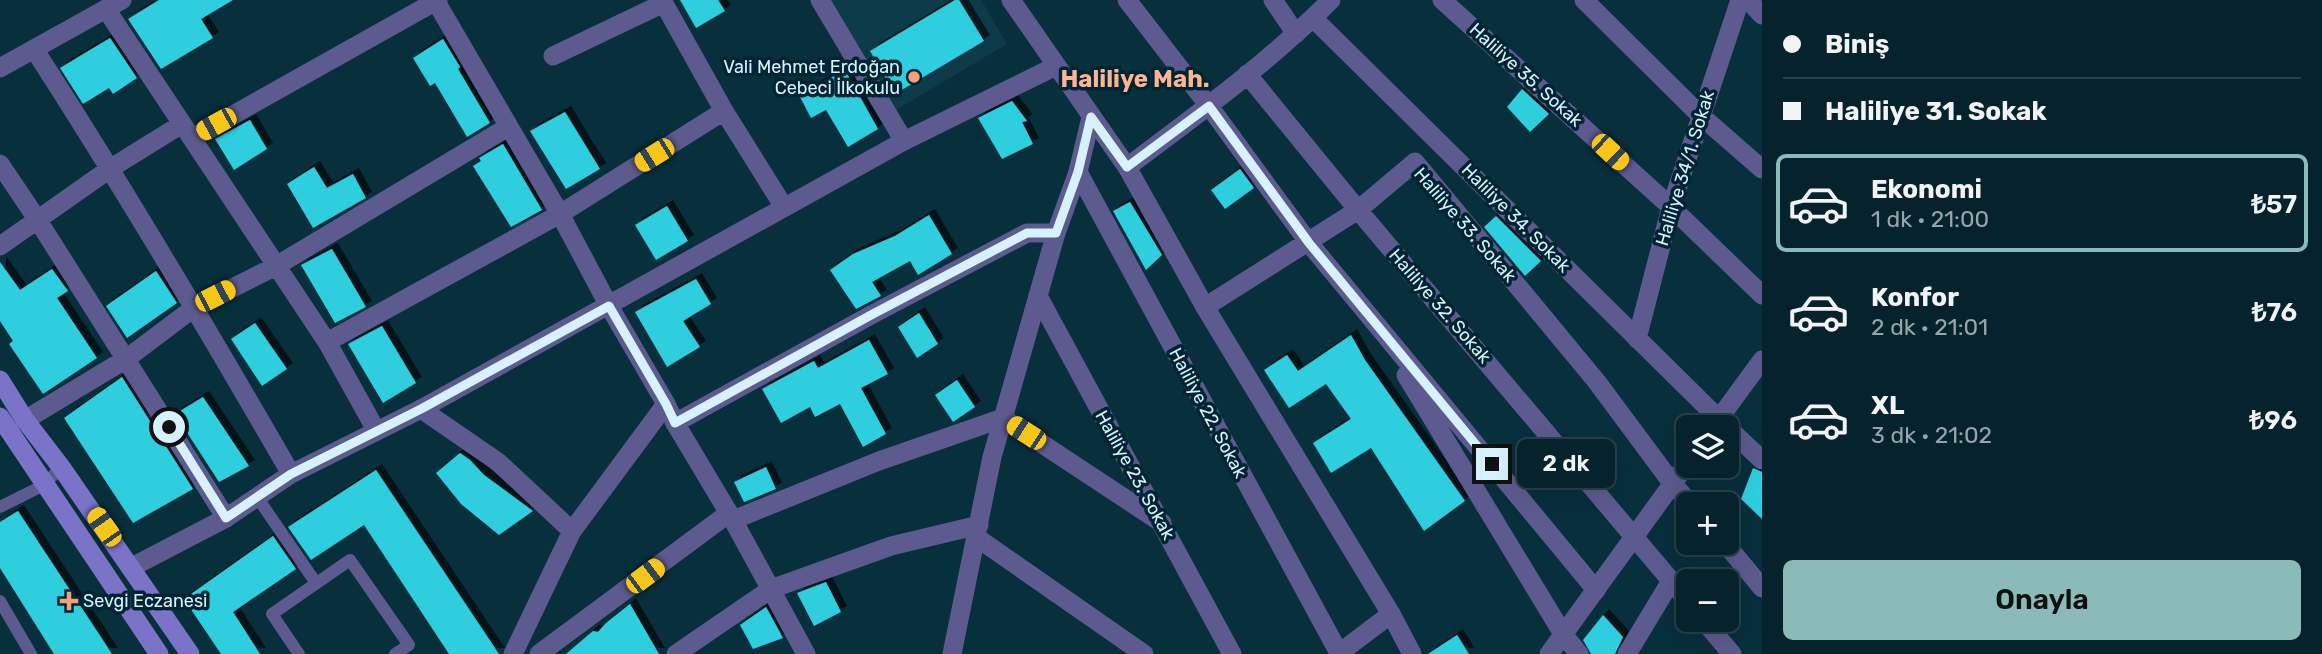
<!DOCTYPE html>
<html lang="tr">
<meta charset="utf-8">
<style>
body{margin:0;font-family:Rubik,sans-serif;background:#0f2b35;color:#f1f3f6;height:100vh;display:flex;flex-direction:column;font-size:26px;white-space:nowrap}
*{box-sizing:border-box;margin:0}
p{font-size:23px;color:#98a4aa}
.icon{flex:none;width:38px;height:38px;fill:none;stroke:currentColor;stroke-width:2;stroke-linecap:round;stroke-linejoin:round}
.map{position:relative;flex:1;overflow:hidden}
.side{display:flex;flex-direction:column;background:#06232d;width:560px}
.side>*{flex:none}
.guide{display:grid;align-content:center;height:154px;padding:0 21px;background:#06232d}
.tools{position:absolute;left:1676px;top:415px;display:grid;gap:14px}
.tools a{display:grid;place-items:center;width:63px;height:63px;border-radius:10px;background:#06232d;box-shadow:0 7px 28px #0002,0 0 0 2px #274049;font-size:35px}
.end{position:absolute;width:32px;height:32px;margin:-16px;border:9px solid #d7f2fe;background:#111;box-shadow:0 0 0 4px #111}
.from{border-radius:50%}
.bubble{position:absolute;height:49px;border-radius:10px;background:#06232d;box-shadow:0 7px 28px #0002,0 0 0 2px #274049;font-size:23px;font-weight:600;line-height:49px;text-align:center}
.car{position:absolute;width:21px;height:42px;margin:-21px -10px;border-radius:9px;box-shadow:0 0 5px 2px #0007;background:linear-gradient(#f5c518 24%,#345 0 40%,#f5c518 0 76%,#345 0 86%,#f5c518 0)}
.guide b{display:flex;align-items:center;gap:24px;height:66px;font-size:26px}
.guide b+b{border-top:2px solid #274049}
.guide i{width:18px;height:18px;background:#f1f3f6}
ul{padding:0;list-style:none}
li{display:flex;align-items:center;gap:21px;height:98px;margin:0 14px 10px;padding:0 7px;border:4px solid transparent;border-radius:10px}
li div{flex:1}
li b{display:block;font-size:26px}
li em{font-style:normal;font-weight:600}
li.current{border-color:#8bbbb9}
li>.icon{width:63px;height:63px;stroke-width:1.5}
.primary-button{display:flex;gap:14px;margin-top:auto;padding:14px 21px}
.primary-button a{flex:1;height:80px;border-radius:10px;background:#8bbbb9;color:#111;font-size:28px;font-weight:600;line-height:80px;text-align:center}
main{display:flex;flex:1;min-height:0}
.map>svg:first-child{display:block}
.built{fill:#0d3b4a}
.building{fill:#2ecedf;filter:url(#shadow)}
.lines{fill:none;stroke-linecap:round;stroke-linejoin:round}
.service{stroke:#5d5a8f;stroke-width:12}
.minor{stroke:#5d5a8f;stroke-width:19}
.tertiary{stroke:#5d5a8f;stroke-width:19}
.secondary{stroke:#7a73c7;stroke-width:19}
.route{stroke:#d7f2fe;stroke-width:9}
.poi-dot{fill:#f1a17c;stroke:#002532;stroke-width:2.5}
.labels{text-anchor:middle;stroke-width:7;stroke-linejoin:round;paint-order:stroke}
.poi-label{font-size:18px;fill:#d7f2fe;stroke:#002532;text-anchor:end}
.street-label{font-size:18px;fill:#d7f2fe;stroke:#002532}
.district-label{font-size:24px;font-weight:bold;fill:#ffb491;stroke:#002532}
</style>
<main>
<div class="map">
<svg width="1762" height="654" viewBox="0 0 1762 654">
<defs>
<filter id="shadow"><feDropShadow dx="6" dy="-6" stdDeviation="0" flood-color="#0009"/></filter>
</defs>
<rect width="100%" height="100%" fill="#082f3c"/>
<path class="built" d="M 830,0 L 981,0 L 1007,44 L 896,110 Z"/>
<path class="building" d="M 159,0 L 233,0 L 201,19 L 213,38 L 161,69 L 128,19 Z
M 680,0 L 718,0 L 725,11 L 696,28 Z
M 955,0 L 959,0 L 984,41 L 895,94 L 870,51 Z
M 110,38 L 137,78 L 113,94 L 109,88 L 83,104 L 60,68 Z
M 443,39 L 460,67 L 458,69 L 490,123 L 467,137 L 435,83 L 430,86 L 413,58 Z
M 845,70 L 878,129 L 848,147 L 826,110 L 811,118 L 799,95 Z
M 1522,89 L 1549,114 L 1530,132 L 1507,107 Z
M 1012,101 L 1027,121 L 1022,122 L 1033,144 L 1002,159 L 978,118 Z
M 565,112 L 600,169 L 566,189 L 530,131 Z
M 250,120 L 267,149 L 234,170 L 215,139 Z
M 503,144 L 542,210 L 511,227 L 473,166 L 481,161 L 479,158 Z
M 314,167 L 327,188 L 353,174 L 366,198 L 313,228 L 287,184 Z
M 1240,169 L 1254,188 L 1225,209 L 1211,190 Z
M 1130,202 L 1162,255 L 1146,270 L 1113,211 Z
M 667,206 L 688,241 L 656,260 L 635,225 Z
M 929,215 L 952,254 L 918,275 L 910,261 L 872,282 L 881,296 L 856,309 L 830,270 L 853,254 L 895,236 Z
M 1496,216 L 1541,261 L 1525,276 L 1484,227 Z
M 332,249 L 366,307 L 335,323 L 301,265 Z
M 0,262 L 20,290 L 52,269 L 68,291 L 57,298 L 97,358 L 43,394 L 9,344 L 13,341 L 0,321 Z
M 156,271 L 177,303 L 127,338 L 106,306 Z
M 696,279 L 711,304 L 683,321 L 700,347 L 667,367 L 635,312 Z
M 919,313 L 938,344 L 917,358 L 898,327 Z
M 255,323 L 287,369 L 262,386 L 231,339 Z
M 382,326 L 416,383 L 383,403 L 348,344 Z
M 1351,335 L 1365,360 L 1465,501 L 1424,531 L 1371,448 L 1331,473 L 1313,443 L 1351,419 L 1326,384 L 1289,408 L 1264,370 L 1287,355 L 1298,371 Z
M 869,340 L 888,374 L 861,388 L 886,434 L 863,447 L 840,404 L 815,417 L 810,407 L 781,423 L 762,389 L 814,361 L 818,368 Z
M 122,377 L 193,489 L 133,523 L 64,418 Z
M 957,380 L 975,407 L 953,422 L 935,395 Z
M 203,397 L 249,466 L 219,482 L 175,414 Z
M 460,453 L 470,460 L 484,475 L 533,511 L 499,535 L 461,504 L 436,473 Z
M 766,467 L 776,489 L 744,502 L 734,482 Z
M 1753,468 L 1762,472 L 1762,519 L 1741,499 Z
M 376,470 L 499,654 L 449,654 L 364,525 L 311,560 L 288,527 Z
M 18,511 L 112,654 L 54,654 L 0,568 L 0,522 Z
M 273,536 L 296,569 L 233,612 L 260,654 L 221,654 L 184,599 Z
M 826,582 L 841,612 L 814,626 L 797,593 Z
M 630,604 L 659,654 L 566,654 L 593,631 L 598,632 L 606,623 Z
M 766,607 L 783,638 L 753,649 L 740,625 Z
M 1603,615 L 1623,637 L 1615,654 L 1591,654 L 1583,640 Z
M 1457,635 L 1469,654 L 1428,654 Z"/>
<g class="lines">
<path class="service" d="M 257,497 L 316,583
M 0,507 L 44,485 L 61,467
M 0,601 L 31,654
M 299,654 L 272,614 L 350,560 L 409,645 L 395,654"/>
<path class="minor" d="M 662,0 L 724,111 L 784,207
M 820,0 L 904,141
M 1127,0 L 1209,106 L 1309,243 L 1596,590
M 1273,0 L 1296,34
M 1442,0 L 1671,207 L 1762,295
M 1584,0 L 1700,115 L 1762,169
M 1748,0 L 1762,15
M 106,9 L 327,342 L 376,430
M 1313,18 L 1727,427
M 34,49 C 124,188 208,330 291,474
M 553,56 L 664,3
M 1247,74 L 1358,210 L 1689,602
M 192,138 L 438,0
M 0,164 L 37,219 L 226,518
M 1127,167 C 1198,114 1269,62 1331,0
M 1078,172 L 1339,653
M 0,246 L 111,168 L 182,124
M 1038,296 L 1232,654
M 1205,307 L 1358,210 L 1415,162 L 1597,382 L 1672,483 L 1691,504
M 1637,339 L 1671,207 L 1740,0
M 327,342 L 560,214 L 724,111
M 1406,375 L 1563,634 L 1579,654
M 421,409 L 498,462 L 572,531
M 25,420 L 126,359 L 195,307 L 276,266 L 508,127
M 675,423 L 871,315 L 1027,233 L 1056,233
M 1727,427 L 1762,460
M 733,520 L 879,461 L 1003,418 L 1162,523
M 976,537 L 1144,654
M 1724,542 L 1762,588
M 1703,620 L 1732,654
M 513,654 L 572,531 L 666,404
M 539,654 L 729,513
M 676,654 L 771,589 L 891,546 L 979,525
M 1338,654 L 1391,614
M 1627,654 L 1671,581"/>
<path class="tertiary" d="M 435,0 L 560,214 L 609,306 L 666,404 L 675,423 L 733,520 L 806,654
M 1011,0 L 1127,167 L 1205,307 L 1391,614 L 1412,654
M 0,68 L 122,0
M 1713,427 L 1762,360
M 132,567 L 226,518 L 291,474 L 421,409 L 904,141 L 1056,66
M 952,654 L 992,457 L 1056,233 L 1078,172 L 1091,117
M 1549,654 L 1689,461"/>
<path class="secondary" d="M 0,380 L 25,420 L 61,467 L 190,654
M 0,417 L 159,654"/>
</g>
<g class="lines">
<path class="route" d="M 169,427 L 226,518 L 291,474 L 421,409 L 609,306 L 666,404 L 675,423 L 871,315 L 1027,233 L 1056,233 L 1078,172 L 1091,117 L 1127,167 L 1209,106 L 1309,243 L 1492,464"/>
</g>
<g class="poi-dot">
<circle cx="914" cy="77" r="7"/>
<path d="M65.5 590.5h7v7h7v7h-7v7h-7v-7h-7v-7h7z"/>
</g>
<g class="labels">
<g class="poi-label">
<text x="900" y="73">Vali Mehmet Erdoğan<tspan x="900" dy="21">Cebeci İlkokulu</tspan></text>
<text x="83" y="607" text-anchor="start">Sevgi Eczanesi</text>
</g>
<g class="street-label">
<text transform="translate(1526 75) rotate(42)" y="6">Haliliye 35. Sokak</text>
<text transform="translate(1685 168) rotate(-73)" y="6">Haliliye 34/1. Sokak</text>
<text transform="translate(1516 218) rotate(45)" y="6">Haliliye 34. Sokak</text>
<text transform="translate(1465 225) rotate(49)" y="6">Haliliye 33. Sokak</text>
<text transform="translate(1440 306) rotate(49)" y="6">Haliliye 32. Sokak</text>
<text transform="translate(1208 413) rotate(62)" y="6">Haliliye 22. Sokak</text>
<text transform="translate(1135 475) rotate(61)" y="6">Haliliye 23. Sokak</text>
</g>
<g class="district-label">
<text x="1135" y="87">Haliliye Mah.</text>
</g>
</g>
</svg>
<div class="tools">
<a><svg class="icon" aria-label="layers" viewBox="0 0 24 24"><path d="M12 4l9 5-9 5-9-5zM3 14l9 5 9-5"/></svg></a>
<a>+</a>
<a>−</a>
</div>
<i class="end from" style="left:169px;top:427px"></i>
<i class="end" style="left:1492px;top:464px"></i>
<div class="bubble" style="left:1517px;top:439px;width:98px">2 dk</div>
<i class="car" style="left:216px;top:124px;rotate:241deg"></i>
<i class="car" style="left:1610px;top:152px;rotate:133deg"></i>
<i class="car" style="left:654px;top:155px;rotate:238deg"></i>
<i class="car" style="left:215px;top:296px;rotate:63deg"></i>
<i class="car" style="left:1026px;top:433px;rotate:303deg"></i>
<i class="car" style="left:104px;top:527px;rotate:325deg"></i>
<i class="car" style="left:645px;top:576px;rotate:53deg"></i>
</div>
<section class="side">
<div class="guide">
<b><i class="from"></i>Biniş</b>
<b><i></i>Haliliye 31. Sokak</b>
</div>
<ul>
<li class="current"><svg class="icon" aria-label="car" viewBox="0 0 24 24"><path d="M5 17H2v-5l4-1 3-4h7l3 4 3 1v5h-3M9 17h6M6 11h13"/><circle cx="7" cy="17" r="2"/><circle cx="17" cy="17" r="2"/></svg><div><b>Ekonomi</b><p>1 dk · 21:00</p></div><em>₺57</em></li>
<li><svg class="icon" aria-label="car" viewBox="0 0 24 24"><path d="M5 17H2v-5l4-1 3-4h7l3 4 3 1v5h-3M9 17h6M6 11h13"/><circle cx="7" cy="17" r="2"/><circle cx="17" cy="17" r="2"/></svg><div><b>Konfor</b><p>2 dk · 21:01</p></div><em>₺76</em></li>
<li><svg class="icon" aria-label="car" viewBox="0 0 24 24"><path d="M5 17H2v-5l4-1 3-4h7l3 4 3 1v5h-3M9 17h6M6 11h13"/><circle cx="7" cy="17" r="2"/><circle cx="17" cy="17" r="2"/></svg><div><b>XL</b><p>3 dk · 21:02</p></div><em>₺96</em></li>
</ul>
<div class="primary-button"><a>Onayla</a></div>
</section>
</main>
